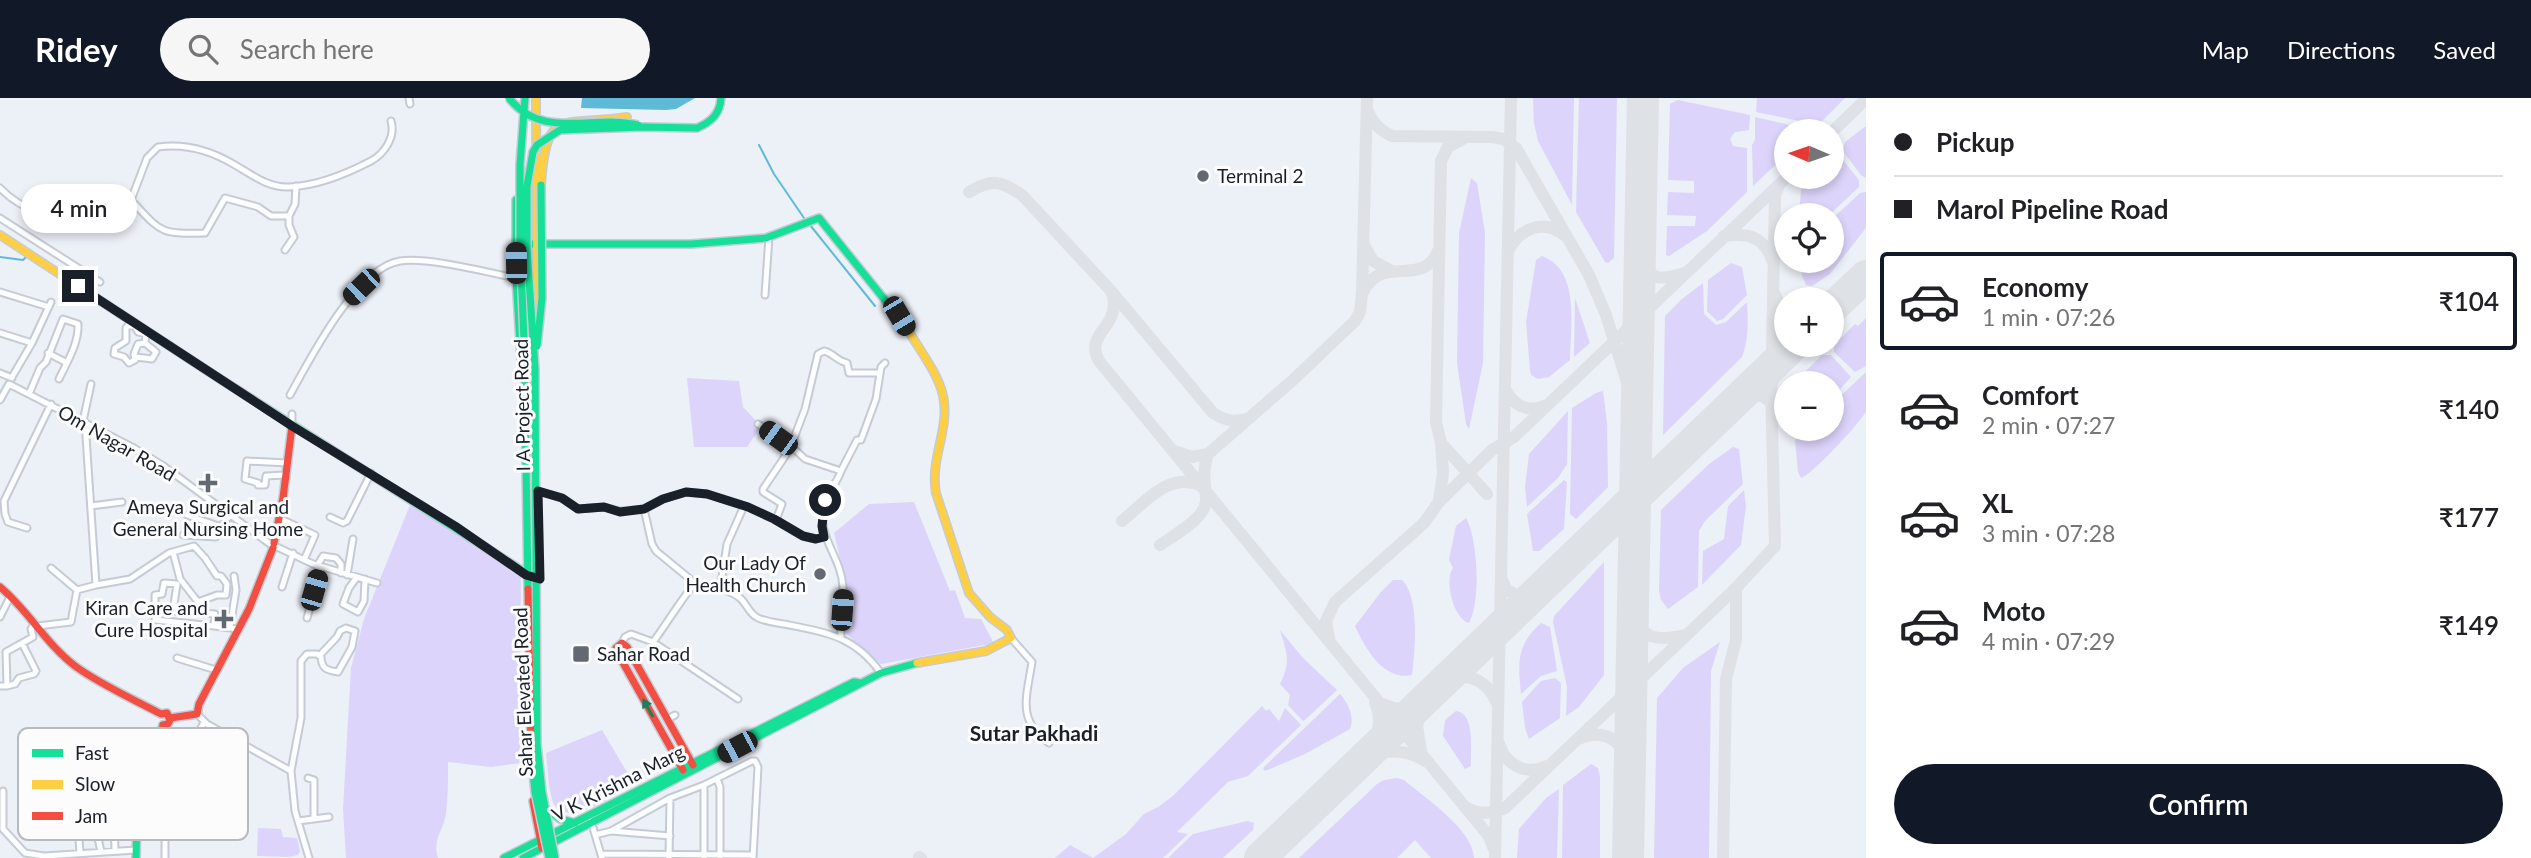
<!DOCTYPE html>
<meta charset="utf-8">
<style>
body{margin:0;font-family:Lato,sans-serif;background:#f6f6f6;color:#202124;height:100vh;display:flex;flex-direction:column;font-size:26px;white-space:nowrap}
*{box-sizing:border-box;margin:0}
p{font-size:23px;color:#757577}
.icon{flex:none;width:38px;height:38px;fill:none;stroke:currentColor;stroke-width:2;stroke-linecap:round;stroke-linejoin:round}
.map{position:relative;flex:1;overflow:hidden}
.details{display:flex;flex-direction:column;background:#fff;width:665px}
.details>*{flex:none}
.hud{display:grid;align-content:center;height:154px;padding:0 28px;background:#fff}
.needle{width:46px;rotate:272deg}
.buttons{position:absolute;left:1774px;top:21px;display:grid;gap:14px}
.buttons a{display:grid;place-items:center;width:70px;height:70px;border-radius:50%;background:#fff;box-shadow:0 4px 10px #0003;font-size:35px}
.end{position:absolute;width:32px;height:32px;margin:-16px;border:9px solid #19202a;background:#fff;box-shadow:0 0 0 4px #fff}
.from{border-radius:50%}
.bubble{position:absolute;height:49px;border-radius:24px;background:#fff;box-shadow:0 4px 10px #0003;font-size:23px;font-weight:600;line-height:49px;text-align:center}
.car{position:absolute;width:21px;height:42px;margin:-21px -10px;border-radius:9px;box-shadow:0 0 5px 2px #0007;background:linear-gradient(#222 24%,#8ab4d8 0 40%,#222 0 76%,#8ab4d8 0 86%,#222 0)}
.hud b{display:flex;align-items:center;gap:24px;height:66px;font-size:26px}
.hud b+b{border-top:2px solid #e0e0e0}
.hud i{width:18px;height:18px;background:#202124}
ul{padding:0;list-style:none}
li{display:flex;align-items:center;gap:21px;height:98px;margin:0 14px 10px;padding:0 14px;border:4px solid transparent;border-radius:7px}
li div{flex:1}
li b{display:block;font-size:26px}
li em{font-style:normal;font-weight:600}
li.current{border-color:#111827}
li>.icon{width:63px;height:63px;stroke-width:1.5}
.primary-button{display:flex;gap:14px;margin-top:auto;padding:14px 28px}
.primary-button a{flex:1;height:80px;border-radius:42px;background:#111827;color:#fff;font-size:28px;font-weight:600;line-height:80px;text-align:center}
header{display:flex;align-items:center;gap:42px;box-sizing:border-box;height:98px;padding:0 35px;background:#111827;color:#fff}
header strong{font-size:33px}
nav{display:flex;gap:38px;margin-inline-start:auto;font-size:24px}
.search{width:490px;height:63px;background:#f6f6f6;display:flex;align-items:center;gap:18px;box-sizing:border-box;padding:0 24px;border-radius:38px;color:#757577;font-size:26px}
main{display:flex;flex:1;min-height:0}
.map>svg:first-child{display:block}
.green{fill:#dcd4fa}
.water{fill:#5fbad8}
.lines{fill:none;stroke-linecap:round;stroke-linejoin:round}
.stream{stroke:#5fbad8;stroke-width:2}
.taxiway{stroke:#dee1e6;stroke-width:12}
.runway{stroke:#dee1e6;stroke-width:32}
.street-casing{stroke:#c5cbd4;stroke-width:9}
.fast-casing{stroke:#c5cbd4;stroke-width:10}
.slow-casing{stroke:#c5cbd4;stroke-width:10}
.jam-casing{stroke:#c5cbd4;stroke-width:10}
.street{stroke:#fcfdfe;stroke-width:5}
.fast{stroke:#16e098;stroke-width:7}
.slow{stroke:#ffcf43;stroke-width:7}
.jam{stroke:#f24e42;stroke-width:7}
.fast-bridge-casing{stroke:#c5cbd4;stroke-width:10;stroke-linecap:butt}
.jam-bridge-casing{stroke:#c5cbd4;stroke-width:10;stroke-linecap:butt}
.fast-bridge{stroke:#16e098;stroke-width:7}
.jam-bridge{stroke:#f24e42;stroke-width:7}
.oneway{fill:#188061}
.route{stroke:#19202a;stroke-width:9}
.poi-dot{fill:#636972;stroke:#fcfcfc;stroke-width:2.5}
.labels{text-anchor:middle;stroke-width:6;stroke-linejoin:round;paint-order:stroke}
.poi-label{font-size:19px;fill:#19202a;stroke:#fcfcfc;text-anchor:start}
.street-label{font-size:19px;fill:#19202a;stroke:#fcfcfc}
.neighbourhood-label{font-size:21px;font-weight:bold;fill:#19202a;stroke:#fcfcfc}
.key{fill:#fcfcfc;stroke:#b8babd;stroke-width:2}
.key-label{font-size:19px;fill:#19202a}
</style>
<header>
<strong>Ridey</strong>
<div class="search"><svg class="icon" aria-label="search" viewBox="0 0 24 24"><circle cx="10" cy="10" r="6"/><path d="M15 15l6 6"/></svg>Search here</div>
<nav><a>Map</a><a>Directions</a><a>Saved</a></nav>
</header>
<main>
<div class="map">
<svg width="1866" height="760" viewBox="0 0 1866 760">
<rect width="100%" height="100%" fill="#ecf0f7"/>
<path class="green" d="M 1533,0 L 1574,0 L 1572,107 L 1538,43 L 1534,25 Z
M 1579,0 L 1617,0 L 1614,160 L 1608,165 L 1605,164 L 1576,114 Z
M 1757,0 L 1845,0 L 1818,27 L 1756,14 Z
M 1678,2 L 1750,17 L 1749,32 L 1735,34 L 1730,41 L 1733,48 L 1747,50 L 1747,94 L 1707,133 L 1669,158 L 1666,157 L 1667,128 L 1695,128 L 1696,118 L 1667,117 L 1668,94 L 1694,95 L 1694,83 L 1668,82 L 1670,6 Z
M 1755,19 L 1811,32 L 1787,33 L 1787,56 L 1753,88 L 1752,47 L 1755,42 Z
M 1866,28 L 1866,80 L 1861,77 L 1842,52 L 1846,43 Z
M 1838,56 L 1859,82 L 1859,89 L 1829,117 L 1799,117 L 1801,92 L 1813,79 L 1832,79 L 1832,57 Z
M 1471,80 L 1477,85 L 1485,135 L 1483,265 L 1469,331 L 1466,326 L 1457,265 L 1459,135 Z
M 1866,94 L 1866,130 L 1830,176 L 1812,188 L 1806,187 L 1802,178 L 1800,163 L 1832,163 L 1832,121 L 1860,95 Z
M 1542,158 C 1581,172 1570,230 1570,262 L 1549,279 L 1538,281 L 1531,277 L 1530,272 L 1526,224 L 1536,162 Z
M 1731,165 L 1742,169 L 1747,197 L 1723,221 L 1717,223 L 1707,213 L 1708,182 Z
M 1703,185 L 1704,216 L 1716,227 L 1726,224 L 1747,204 C 1748,223 1749,241 1742,259 L 1663,337 L 1665,218 L 1682,201 Z
M 1575,200 L 1590,245 L 1574,259 Z
M 1866,220 L 1866,268 L 1855,274 L 1834,254 L 1834,247 L 1855,226 L 1858,228 Z
M 1822,257 L 1831,257 L 1851,279 L 1832,300 L 1832,285 L 1794,285 Z
M 1866,274 C 1866,285 1866,302 1866,313 C 1862,323 1811,378 1801,380 L 1798,374 L 1795,342 L 1807,331 L 1832,331 L 1832,306 Z
M 687,280 L 739,283 L 743,309 L 761,328 L 747,349 L 694,349 Z
M 1603,293 L 1607,325 L 1608,389 L 1576,421 L 1570,416 L 1572,310 L 1596,295 Z
M 1568,313 L 1567,366 L 1558,380 L 1527,409 L 1525,389 L 1529,356 Z
M 1733,349 L 1739,351 L 1743,386 L 1705,423 L 1699,433 L 1698,489 L 1668,511 L 1661,502 L 1659,493 L 1661,412 L 1709,366 Z
M 1564,382 L 1567,384 L 1564,431 L 1539,453 L 1533,453 L 1527,416 Z
M 1744,392 L 1746,408 L 1741,447 L 1702,487 L 1703,453 L 1724,441 L 1728,408 Z
M 914,404 L 950,493 L 955,492 L 965,520 L 981,521 L 993,544 L 990,546 L 881,566 L 843,533 L 847,489 L 834,435 L 869,406 Z
M 410,407 L 521,477 L 520,571 L 525,651 L 521,665 L 491,669 L 448,664 C 448,682 448,699 446,716 C 443,733 432,742 438,760 L 346,760 L 343,711 L 351,570 L 364,521 Z
M 1466,420 C 1478,441 1481,504 1469,525 C 1453,520 1444,482 1453,470 L 1449,462 L 1456,428 Z
M 1604,464 L 1604,577 L 1579,609 L 1566,618 L 1567,589 L 1553,524 L 1554,518 Z
M 1393,482 L 1402,482 C 1420,500 1415,552 1412,577 C 1383,583 1365,550 1355,528 L 1381,494 Z
M 1541,525 L 1550,529 L 1557,573 L 1541,578 L 1521,596 C 1518,564 1516,548 1541,525 Z
M 1280,532 L 1303,560 L 1337,592 L 1305,622 L 1303,623 L 1288,607 L 1290,597 L 1280,586 C 1291,564 1287,555 1280,532 Z
M 1720,544 L 1711,573 L 1709,760 L 1654,760 L 1657,600 L 1683,570 Z
M 1555,580 L 1561,585 L 1560,620 L 1529,641 L 1525,630 L 1522,604 L 1541,583 Z
M 1340,596 C 1348,605 1355,619 1350,631 L 1305,656 L 1265,673 L 1263,670 Z
M 1262,608 L 1266,613 L 1269,611 L 1279,623 L 1285,610 L 1301,627 L 1248,678 L 1228,684 L 1177,734 L 1188,736 L 1163,760 L 1055,760 L 1070,747 L 1093,760 L 1126,736 L 1144,716 L 1158,709 L 1174,697 Z
M 1456,613 C 1476,616 1470,652 1471,668 L 1465,671 L 1443,638 L 1445,622 Z
M 602,632 L 634,686 C 618,695 565,733 553,704 C 548,690 548,670 546,655 Z
M 1591,666 L 1598,670 L 1600,679 L 1600,760 L 1562,760 L 1563,687 Z
M 1397,680 L 1404,682 C 1426,701 1472,730 1474,760 L 1431,760 L 1415,742 L 1397,760 L 1299,760 L 1377,686 L 1384,682 Z
M 1559,691 L 1557,760 L 1517,760 L 1519,731 L 1546,700 Z
M 1247,723 L 1254,725 L 1253,732 L 1223,760 L 1168,760 L 1193,736 Z
M 258,730 L 281,731 L 283,739 L 297,740 L 300,753 L 298,757 L 288,759 L 257,758 Z"/>
<path class="water" d="M 582,0 L 695,0 L 676,11 L 666,12 L 581,10 Z"/>
<g class="lines">
<path class="stream" d="M 759,47 L 774,76 L 806,123
M 810,127 L 875,208
M 0,159 L 23,162 L 26,159"/>
<path class="taxiway" d="M 1367,11 C 1372,24 1379,32 1392,38 L 1492,39 L 1503,41 L 1516,50 L 1589,177 L 1606,217 L 1627,284 L 1636,351
M 1832,34 L 1866,1
M 1463,41 L 1448,49 L 1441,63 L 1436,324 L 1441,345 L 1487,396
M 969,94 C 991,81 1000,82 1022,97 L 1112,194 L 1213,315 C 1226,323 1235,325 1250,320
M 1724,138 C 1747,135 1764,138 1772,162
M 1364,147 L 1373,163 L 1390,172
M 1508,153 C 1519,131 1543,120 1564,137
M 1640,159 C 1650,184 1662,182 1685,175
M 1856,187 L 1866,174
M 1112,194 C 1123,230 1083,234 1099,263 L 1488,737 L 1494,751
M 1363,194 C 1382,155 1422,191 1438,153
M 1775,196 L 1779,207 L 1787,215
M 1758,282 L 1767,269 L 1772,253 L 1775,98 L 1779,87
M 1505,291 C 1513,307 1528,316 1546,307
M 1733,306 C 1747,297 1758,291 1771,305
M 1174,353 L 1192,359 L 1208,356 L 1293,282 L 1355,223 L 1360,214 L 1362,195 L 1367,0
M 1439,403 L 1443,375 L 1441,345
M 1122,423 C 1145,404 1169,374 1200,387
M 1160,447 C 1174,437 1207,420 1206,401 C 1205,384 1202,373 1208,356
M 1501,479 L 1506,491 L 1519,499 L 1534,496 L 1541,490
M 1736,490 L 1775,448 L 1771,287 L 1783,258
M 1633,507 C 1637,541 1655,544 1685,537
M 1329,540 L 1326,523 L 1335,504 L 1424,425 L 1438,405 L 1492,352 L 1514,339 L 1787,79
M 1479,549 L 1496,519
M 1441,586 C 1465,572 1486,580 1497,605
M 1622,595 L 1630,575 L 1632,553
M 1383,606 C 1398,613 1410,613 1424,602
M 1631,612 L 1633,596 L 1638,585
M 1578,641 C 1603,630 1619,641 1630,663
M 1499,645 C 1505,667 1526,678 1547,668
M 1421,653 L 1417,628 L 1424,602
M 1366,660 C 1386,651 1406,651 1425,663
M 1362,662 C 1377,645 1384,625 1375,604
M 1465,709 C 1479,717 1491,716 1505,710 L 1736,490 L 1736,542 L 1726,581 L 1723,760
M 919,759 L 921,760
M 1276,760 L 1293,728
M 1495,760 L 1511,0"/>
<path class="runway" d="M 1832,210 L 1866,178
M 1260,760 L 1794,247
M 1628,760 L 1643,0"/>
<defs>
<path id="street" d="M 409,0 L 410,6
M 296,88 L 295,106 L 289,118 L 271,118 L 258,109 L 225,100 L 205,135 C 159,136 162,135 131,102 L 147,60 L 158,49 C 185,45 212,53 235,67 C 252,77 269,90 289,89 C 318,88 346,76 371,63 C 384,56 396,39 391,23
M 0,90 C 22,113 54,124 82,102 C 87,98 92,90 100,91 C 109,92 121,98 131,102
M 0,120 L 100,184
M 285,152 L 294,139 L 289,127 L 289,118
M 0,194 L 49,209
M 765,197 L 769,139
M 129,228 L 135,228 L 138,234 L 146,236 L 145,245 L 138,246 L 134,256 L 135,262 L 129,265 L 124,259 L 114,256 L 115,250 L 126,243 L 126,230 L 132,223
M 0,235 L 32,245
M 48,255 L 67,265
M 136,259 L 152,261 L 156,254 L 145,245
M 0,275 L 12,280
M 12,279 L 32,245 L 51,204
M 29,296 L 40,270 L 46,264 L 63,221 L 78,226 C 79,245 67,264 59,281
M 290,297 C 310,261 356,170 400,163 C 428,159 486,174 516,180
M 0,302 L 9,286 L 134,350 L 162,367 L 270,446
M 83,323 L 91,286
M 758,326 L 791,348 L 805,361 L 841,373 C 838,383 830,391 826,401 C 813,438 841,455 843,489 C 844,506 840,522 841,538
M 292,328 L 292,316
M 791,348 L 805,311 L 818,256 L 824,253 C 833,255 837,263 847,265 L 849,275 L 879,275
M 841,373 L 857,342 L 861,342 L 876,301 L 881,269 L 885,265
M 285,377 L 266,378 L 265,387 L 258,387 L 258,385 L 245,381 L 247,363 L 287,365
M 538,393 L 562,400 L 578,411 L 604,409 L 620,413 L 644,411 L 662,401 L 686,394 L 707,396 L 748,409 L 774,421 L 803,438 L 816,441 L 824,439
M 91,408 L 122,404
M 644,411 L 652,446 L 656,453 L 690,481 L 694,488
M 187,417 L 221,429 L 230,417
M 330,419 L 343,425 L 347,423 L 371,375
M 279,420 L 315,437 L 304,462
M 776,422 L 782,406 L 763,394 L 763,391 L 792,348
M 27,430 L 8,424 L 5,416 L 4,403 L 51,306
M 183,437 L 216,439 L 221,429
M 275,448 L 313,466 L 377,485
M 317,468 L 323,458 L 336,460 L 341,466 L 341,475
M 51,470 L 77,492
M 347,477 L 353,441
M 357,479 L 349,490 L 343,506 L 358,514 L 364,503 L 365,481
M 96,487 L 130,481 L 169,455 L 194,448 L 205,460 L 217,478 L 221,478 L 227,486 L 226,497 L 217,497 L 198,504 L 180,481 L 173,454
M 282,489 L 293,455
M 717,491 L 722,479 L 727,446 L 744,408
M 0,519 L 9,501
M 307,520 L 321,469
M 38,528 L 71,524 L 77,492 L 96,487 L 85,324
M 214,528 L 155,522 L 155,497 L 162,496 L 164,485 L 177,486 L 173,513 L 215,516 L 214,528 L 238,531
M 230,530 L 236,492 L 234,478
M 1011,540 L 1032,564 C 1027,598 1016,622 1049,645
M 653,544 C 660,536 689,489 694,488 C 705,485 732,493 740,500 C 747,506 749,516 758,520 C 767,524 779,525 789,527 C 830,535 856,540 881,575
M 622,545 L 625,539 L 631,536 L 653,544 L 738,601
M 177,560 L 216,572
M 0,588 L 7,588 L 6,554 L 33,539 L 31,531 L 33,528
M 7,588 L 15,586 L 19,580 L 34,576 L 36,573 L 22,545
M 197,616 L 207,626 L 291,673 L 295,713 L 309,760
M 668,621 L 675,617
M 199,634 L 204,624
M 205,647 L 209,651 L 225,651 L 232,640
M 291,673 L 301,620 L 301,563 L 307,556 L 317,556 L 321,559 C 322,571 326,572 338,574 L 352,549 L 355,533 L 346,530 L 340,533 L 337,539 L 320,557
M 308,680 L 314,682 L 314,721
M 717,681 L 720,689 L 720,760
M 143,691 L 168,695
M 60,714 L 77,714 L 80,755
M 114,719 L 115,753
M 298,723 L 329,719
M 591,723 L 602,760
M 165,725 L 165,760
M 3,731 L 25,755 L 44,758 L 136,752
M 3,731 L 3,693
M 611,733 L 670,700 L 704,687 L 752,663 L 755,663 L 758,669 L 753,760
M 97,735 L 101,754
M 595,737 L 611,733 L 670,738
M 601,756 L 753,757
M 669,760 L 670,700
M 704,760 L 704,687"/>
<path id="fast" d="M 697,30 C 711,24 720,16 721,0
M 516,102 L 516,180 L 521,261
M 516,146 L 691,146 L 766,140 L 819,120 L 905,227
M 217,279 L 532,479
M 549,713 L 560,721 L 575,725
M 136,760 C 136,708 146,676 163,627
M 504,760 L 854,584 L 860,585
M 523,760 L 881,575 L 917,565"/>
<path id="slow" d="M 536,0 L 537,223
M 541,87 C 546,7 562,29 627,19
M 0,137 L 217,279
M 905,227 C 917,249 942,279 944,304 C 948,334 930,362 936,395 L 969,495 L 990,519 L 1007,532 L 1011,540 L 986,553 L 917,565"/>
<path id="jam" d="M 274,445 L 283,400 L 292,328
M 0,489 C 28,512 46,546 75,568 C 101,587 133,601 161,616 L 167,615 L 170,622 L 168,626 L 163,627
M 170,620 L 197,616 L 199,606 L 249,511 L 273,450
M 683,672 L 617,554 L 616,550 L 622,545 L 627,549 L 693,667
M 533,703 L 542,750"/>
</defs>
<use href="#street" class="street-casing"/>
<use href="#fast" class="fast-casing"/>
<use href="#slow" class="slow-casing"/>
<use href="#jam" class="jam-casing"/>
<use href="#street" class="street"/>
<use href="#fast" class="fast"/>
<use href="#slow" class="slow"/>
<use href="#jam" class="jam"/>
<defs>
<path id="fast-bridge" d="M 509,0 C 542,43 594,16 638,27
M 525,0 L 520,67 L 520,146 L 524,242 L 528,491
M 537,248 L 542,200 L 541,87
M 531,653 L 535,694 L 549,760
M 555,760 L 542,694 L 537,646 L 535,271 L 527,150 L 527,88 L 533,54 L 537,47 L 560,32 L 642,29 L 697,30"/>
<path id="jam-bridge" d="M 528,491 L 531,653"/>
</defs>
<use href="#fast-bridge" class="fast-bridge-casing"/>
<use href="#jam-bridge" class="jam-bridge-casing"/>
<use href="#fast-bridge" class="fast-bridge"/>
<use href="#jam-bridge" class="jam-bridge"/>
</g>
<defs><path id="oneway-solid" d="M-6-.8H1V-3.2L6.5 0L1 3.2V.8H-6Z" transform="scale(1.75)"/></defs>
<use class="oneway" href="#oneway-solid" transform="translate(648 610) rotate(-119)"/>
<g class="lines">
<path class="route" d="M 78,188 L 292,328 L 455,428 L 526,477 L 540,481 L 538,393 L 562,400 L 578,411 L 604,409 L 620,414 L 644,411 L 663,401 L 686,394 L 707,396 L 748,409 L 774,421 L 803,438 L 816,441 L 824,439 L 822,428 L 825,402"/>
</g>
<g class="poi-dot">
<circle cx="1203" cy="78" r="7"/>
<path d="M204.5 374.5h7v7h7v7h-7v7h-7v-7h-7v-7h7z"/>
<circle cx="820" cy="476" r="7"/>
<path d="M220.5 510.5h7v7h7v7h-7v7h-7v-7h-7v-7h7z"/>
<rect x="572" y="547" width="18" height="18" rx="3.5"/>
</g>
<g class="labels">
<g class="poi-label">
<text x="1217" y="85">Terminal 2</text>
<text x="208" y="416" text-anchor="middle">Ameya Surgical and<tspan x="208" dy="22">General Nursing Home</tspan></text>
<text x="806" y="472" text-anchor="end">Our Lady Of<tspan x="806" dy="22">Health Church</tspan></text>
<text x="208" y="517" text-anchor="end">Kiran Care and<tspan x="208" dy="22">Cure Hospital</tspan></text>
<text x="597" y="563">Sahar Road</text>
</g>
<g class="street-label">
<text transform="translate(522 307) rotate(-91)" y="7">I A Project Road</text>
<text transform="translate(117 345) rotate(30)" y="7">Om Nagar Road</text>
<text transform="translate(523 594) rotate(-92)" y="7">Sahar Elevated Road</text>
<text transform="translate(618 685) rotate(-27)" y="7">V K Krishna Marg</text>
</g>
<g class="neighbourhood-label">
<text x="1034" y="643">Sutar Pakhadi</text>
</g>
</g>
<rect x="18" y="630" width="230" height="112" rx="10" class="key"/>
<rect x="32" y="651" width="31" height="8" fill="#16e098"/>
<rect x="32" y="682" width="31" height="9" fill="#ffcf43"/>
<rect x="32" y="714" width="31" height="8" fill="#f24e42"/>
<g class="key-label">
<text x="75" y="662">Fast</text>
<text x="75" y="693">Slow</text>
<text x="75" y="725">Jam</text>
</g>
</svg>
<div class="buttons">
<a><svg class="needle" viewBox="-14 -14 28 28"><path d="M0-13l5 13h-10z" fill="#e53935"/><path d="M0 13l5-13h-10z" fill="#757577"/></svg></a>
<a><svg class="icon" aria-label="locate" viewBox="0 0 24 24"><circle cx="12" cy="12" r="6"/><path d="M12 2v4M12 18v4M2 12h4M18 12h4"/></svg></a>
<a>+</a>
<a>−</a>
</div>
<i class="end from" style="left:825px;top:402px"></i>
<i class="end" style="left:78px;top:188px"></i>
<div class="bubble" style="left:21px;top:86px;width:116px">4 min</div>
<i class="car" style="left:516px;top:165px;rotate:359deg"></i>
<i class="car" style="left:361px;top:189px;rotate:226deg"></i>
<i class="car" style="left:899px;top:218px;rotate:149deg"></i>
<i class="car" style="left:778px;top:340px;rotate:306deg"></i>
<i class="car" style="left:314px;top:492px;rotate:16deg"></i>
<i class="car" style="left:842px;top:512px;rotate:4deg"></i>
<i class="car" style="left:737px;top:649px;rotate:242deg"></i>
</div>
<section class="details">
<div class="hud">
<b><i class="from"></i>Pickup</b>
<b><i></i>Marol Pipeline Road</b>
</div>
<ul>
<li class="current"><svg class="icon" aria-label="car" viewBox="0 0 24 24"><path d="M5 17H2v-5l4-1 3-4h7l3 4 3 1v5h-3M9 17h6M6 11h13"/><circle cx="7" cy="17" r="2"/><circle cx="17" cy="17" r="2"/></svg><div><b>Economy</b><p>1 min · 07:26</p></div><em>₹104</em></li>
<li><svg class="icon" aria-label="car" viewBox="0 0 24 24"><path d="M5 17H2v-5l4-1 3-4h7l3 4 3 1v5h-3M9 17h6M6 11h13"/><circle cx="7" cy="17" r="2"/><circle cx="17" cy="17" r="2"/></svg><div><b>Comfort</b><p>2 min · 07:27</p></div><em>₹140</em></li>
<li><svg class="icon" aria-label="car" viewBox="0 0 24 24"><path d="M5 17H2v-5l4-1 3-4h7l3 4 3 1v5h-3M9 17h6M6 11h13"/><circle cx="7" cy="17" r="2"/><circle cx="17" cy="17" r="2"/></svg><div><b>XL</b><p>3 min · 07:28</p></div><em>₹177</em></li>
<li><svg class="icon" aria-label="car" viewBox="0 0 24 24"><path d="M5 17H2v-5l4-1 3-4h7l3 4 3 1v5h-3M9 17h6M6 11h13"/><circle cx="7" cy="17" r="2"/><circle cx="17" cy="17" r="2"/></svg><div><b>Moto</b><p>4 min · 07:29</p></div><em>₹149</em></li>
</ul>
<div class="primary-button"><a>Confirm</a></div>
</section>
</main>
